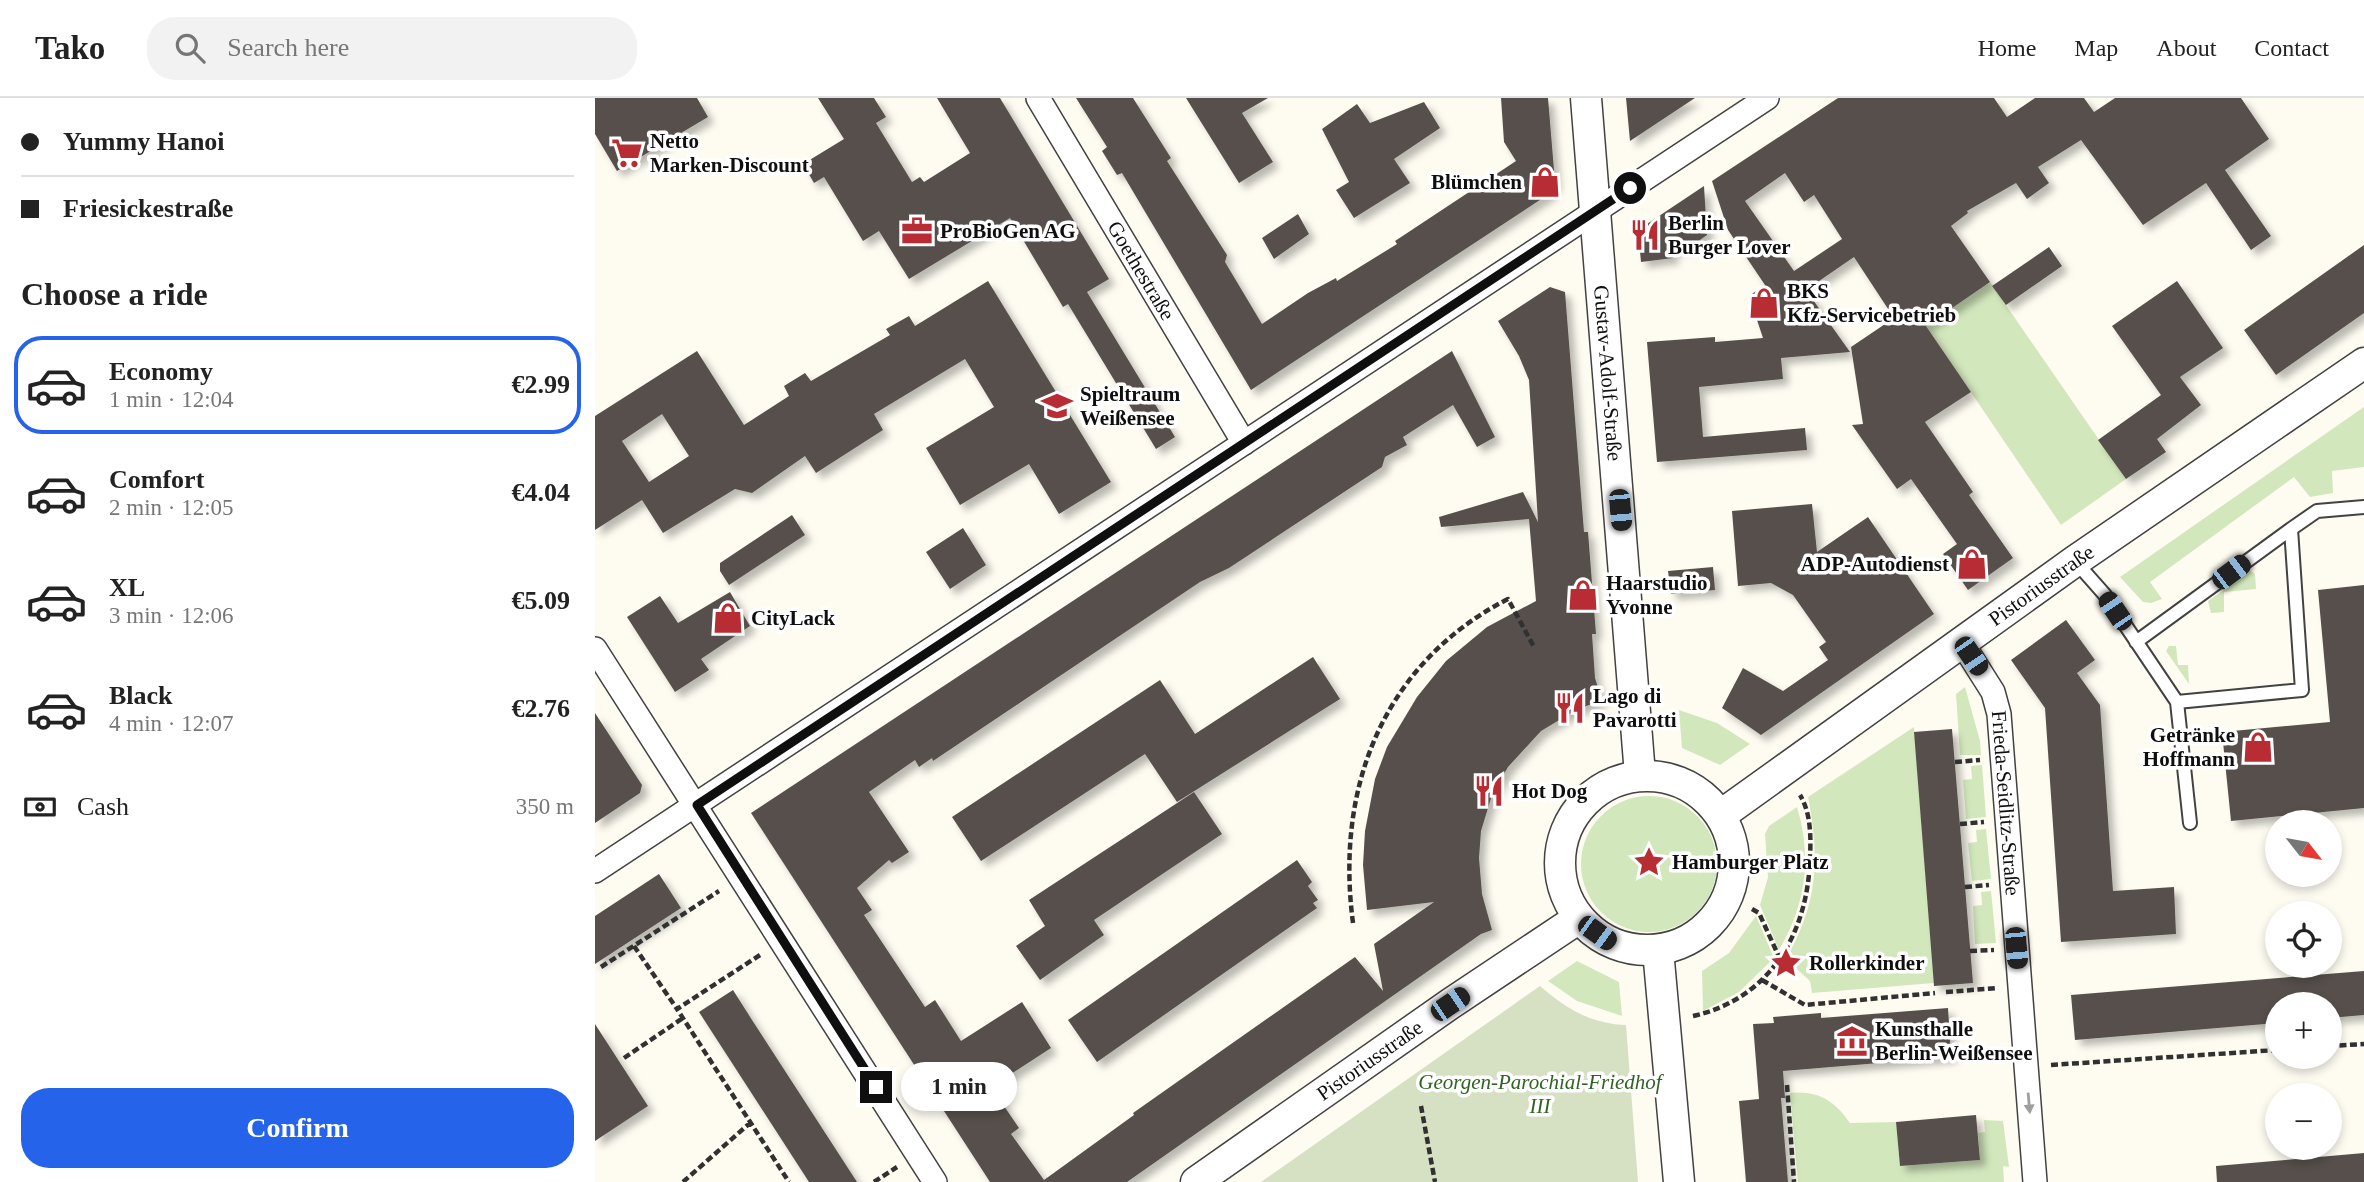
<!DOCTYPE html>
<meta charset="utf-8">
<style>
body{margin:0;font-family:Georgia,serif;background:#f2f2f2;color:#222;height:100vh;display:flex;flex-direction:column;font-size:26px;white-space:nowrap}
*{box-sizing:border-box;margin:0}
p{font-size:23px;color:#767676}
.icon{flex:none;width:38px;height:38px;fill:none;stroke:currentColor;stroke-width:2;stroke-linecap:round;stroke-linejoin:round}
.map{position:relative;flex:1;overflow:hidden}
.panel{display:flex;flex-direction:column;background:#fff;width:595px}
.panel>*{flex:none}
.hud{display:grid;align-content:center;height:154px;padding:0 21px;background:#fff}
.needle{width:46px;rotate:121deg}
.tools{position:absolute;left:1670px;top:712px;display:grid;gap:14px}
.tools a{display:grid;place-items:center;width:77px;height:77px;border-radius:50%;background:#fff;box-shadow:0 4px 10px #0003;font-size:35px}
.end{position:absolute;width:32px;height:32px;margin:-16px;border:9px solid #0f0f0f;background:#fff;box-shadow:0 0 0 4px #fff}
.from{border-radius:50%}
.bubble{position:absolute;height:49px;border-radius:24px;background:#fff;box-shadow:0 4px 10px #0003;font-size:23px;font-weight:800;line-height:49px;text-align:center}
.car{position:absolute;width:21px;height:42px;margin:-21px -10px;border-radius:9px;box-shadow:0 0 5px 2px #0007;background:linear-gradient(#222 24%,#8ab4d8 0 40%,#222 0 76%,#8ab4d8 0 86%,#222 0)}
.hud b{display:flex;align-items:center;gap:24px;height:66px;font-size:26px}
.hud b+b{border-top:2px solid #e0e0e0}
.hud i{width:18px;height:18px;background:#222}
ul{padding:0;list-style:none}
li{display:flex;align-items:center;gap:21px;height:98px;margin:0 14px 10px;padding:0 7px;border:4px solid transparent;border-radius:28px}
li div{flex:1}
li b{display:block;font-size:26px}
li em{font-style:normal;font-weight:800}
li.active{border-color:#2563eb}
li>.icon{width:63px;height:63px;stroke-width:1.5}
h2{padding:0 21px;font-size:32px;line-height:84px}
.pay{display:flex;align-items:center;gap:18px;height:77px;padding:0 21px;font-size:26px}
.pay p{margin-inline-start:auto}
.action{display:flex;gap:14px;margin-top:auto;padding:14px 21px}
.action a{flex:1;height:80px;border-radius:28px;background:#2563eb;color:#fff;font-size:28px;font-weight:800;line-height:80px;text-align:center}
header{display:flex;align-items:center;gap:42px;box-sizing:border-box;height:98px;padding:0 35px;background:#fff;border-bottom:2px solid #e0e0e0}
header strong{font-size:33px}
nav{display:flex;gap:38px;margin-inline-start:auto;font-size:24px}
.search{width:490px;height:63px;background:#f2f2f2;display:flex;align-items:center;gap:18px;box-sizing:border-box;padding:0 24px;border-radius:28px;color:#767676;font-size:26px}
main{display:flex;flex:1;min-height:0}
.map>svg:first-child{display:block}
.green{fill:#d2e7bc}
.cemetery{fill:#d6e0c2}
.building{fill:#57504b;fill-rule:evenodd;filter:url(#shadow)}
.lines{fill:none;stroke-linecap:round;stroke-linejoin:round}
.service-casing{stroke:#424242;stroke-width:16}
.minor-casing{stroke:#424242;stroke-width:26}
.tertiary-casing{stroke:#424242;stroke-width:33}
.path{stroke:#313131;stroke-width:4.5;stroke-dasharray:7 3.5;stroke-linecap:butt}
.service{stroke:#fff;stroke-width:12}
.minor{stroke:#fff;stroke-width:23}
.tertiary{stroke:#fff;stroke-width:30}
.oneway{fill:#9f9f9f}
.route{stroke:#0f0f0f;stroke-width:9}
.labels{text-anchor:middle;stroke-width:7;stroke-linejoin:round;paint-order:stroke}
.poi-label{font-size:21px;font-weight:bold;fill:#0f0f0f;stroke:#fff;text-anchor:start}
.street-label{font-size:21px;fill:#0f0f0f;stroke:#fff}
.park-label{font-size:21px;font-style:italic;fill:#2f6422;stroke:#fff}
</style>
<header>
<strong>Tako</strong>
<div class="search"><svg class="icon" aria-label="search" viewBox="0 0 24 24"><circle cx="10" cy="10" r="6"/><path d="M15 15l6 6"/></svg>Search here</div>
<nav><a>Home</a><a>Map</a><a>About</a><a>Contact</a></nav>
</header>
<main>
<section class="panel">
<div class="hud">
<b><i class="from"></i>Yummy Hanoi</b>
<b><i></i>Friesickestraße</b>
</div>
<h2>Choose a ride</h2>
<ul>
<li class="active"><svg class="icon" aria-label="car" viewBox="0 0 24 24"><path d="M5 17H2v-5l4-1 3-4h7l3 4 3 1v5h-3M9 17h6M6 11h13"/><circle cx="7" cy="17" r="2"/><circle cx="17" cy="17" r="2"/></svg><div><b>Economy</b><p>1 min · 12:04</p></div><em>€2.99</em></li>
<li><svg class="icon" aria-label="car" viewBox="0 0 24 24"><path d="M5 17H2v-5l4-1 3-4h7l3 4 3 1v5h-3M9 17h6M6 11h13"/><circle cx="7" cy="17" r="2"/><circle cx="17" cy="17" r="2"/></svg><div><b>Comfort</b><p>2 min · 12:05</p></div><em>€4.04</em></li>
<li><svg class="icon" aria-label="car" viewBox="0 0 24 24"><path d="M5 17H2v-5l4-1 3-4h7l3 4 3 1v5h-3M9 17h6M6 11h13"/><circle cx="7" cy="17" r="2"/><circle cx="17" cy="17" r="2"/></svg><div><b>XL</b><p>3 min · 12:06</p></div><em>€5.09</em></li>
<li><svg class="icon" aria-label="car" viewBox="0 0 24 24"><path d="M5 17H2v-5l4-1 3-4h7l3 4 3 1v5h-3M9 17h6M6 11h13"/><circle cx="7" cy="17" r="2"/><circle cx="17" cy="17" r="2"/></svg><div><b>Black</b><p>4 min · 12:07</p></div><em>€2.76</em></li>
</ul>
<div class="pay"><svg class="icon" aria-label="cash" viewBox="0 0 24 24"><path d="M3 7h18v10H3z"/><circle cx="12" cy="12" r="2"/></svg>Cash<p>350 m</p></div>
<div class="action"><a>Confirm</a></div>
</section>
<div class="map">
<svg width="1769" height="1084" viewBox="0 0 1769 1084">
<defs>
<filter id="shadow"><feDropShadow dx="6" dy="6" stdDeviation="3.5" flood-color="#0004"/></filter>
</defs>
<rect width="100%" height="100%" fill="#fefcf1"/>
<path class="green" d="M 1395,184 L 1531,381 L 1466,427 L 1331,228 Z
M 1769,309 L 1769,369 L 1737,373 L 1738,395 L 1715,399 L 1699,379 L 1555,484 L 1567,501 L 1556,505 L 1548,504 L 1525,479 Z
M 1656,473 L 1660,476 L 1661,491 L 1629,494 L 1629,514 L 1616,515 L 1613,503 Z
M 1574,548 L 1581,548 L 1583,567 L 1593,567 L 1594,586 L 1571,553 Z
M 1370,589 L 1385,643 L 1386,657 L 1365,657 L 1361,596 Z
M 1084,612 L 1122,625 L 1155,646 L 1125,667 L 1087,650 Z
M 1319,629 L 1339,885 L 1217,895 L 1215,883 L 1191,861 C 1223,805 1225,760 1213,699 Z
M 1387,667 L 1391,719 L 1371,721 L 1368,682 L 1377,681 L 1376,668 Z
M986 766a68 68 0 1 1 136 0a68 68 0 1 1-136 0Z
M 1202,709 C 1217,759 1211,807 1184,852 L 1165,807 L 1173,779 L 1170,736 L 1174,728 Z
M 1391,731 L 1396,781 L 1377,783 L 1373,745 L 1382,744 L 1381,732 Z
M 1396,793 L 1401,845 L 1380,846 L 1378,808 L 1387,807 L 1386,794 Z
M 1161,818 L 1179,860 L 1144,894 L 1108,913 L 1107,873 L 1134,855 Z
M 982,863 L 1024,884 L 1027,918 L 982,903 L 953,883 Z
M 1195,995 C 1223,992 1240,1003 1255,1025 L 1301,1024 L 1305,1068 L 1385,1062 L 1383,1035 L 1390,1034 L 1389,1022 L 1408,1023 L 1414,1069 L 1408,1068 L 1409,1084 L 1203,1084 Z"/>
<path class="cemetery" d="M 945,888 C 970,910 996,926 1031,927 L 1043,1084 L 666,1084 Z"/>
<path class="building" d="M 0,0 L 102,0 L 113,19 L 22,73 L 0,36 Z
M 223,0 L 279,0 L 291,19 L 281,25 L 317,84 L 325,79 L 329,84 L 375,55 L 342,0 L 405,0 L 514,181 L 492,194 L 580,339 L 561,351 L 473,206 L 468,209 L 415,120 L 314,181 L 284,133 L 268,143 L 229,79 L 219,85 L 208,66 L 249,41 Z
M 481,0 L 538,0 L 576,60 L 572,63 L 632,157 L 630,164 L 667,226 L 713,195 L 741,180 L 742,183 L 802,146 L 800,143 L 921,63 L 909,44 L 906,0 L 953,0 L 960,84 L 954,96 L 656,292 L 527,75 L 522,77 L 507,53 L 512,49 Z
M 591,0 L 673,0 L 647,15 L 678,64 L 644,85 Z
M 1031,0 L 1100,0 L 1035,43 Z
M 1243,0 L 1399,0 L 1412,19 L 1440,0 L 1489,0 L 1499,14 L 1520,0 L 1646,0 L 1674,41 L 1630,72 L 1676,138 L 1656,152 L 1611,85 L 1548,127 L 1486,42 L 1443,69 L 1454,85 L 1432,101 L 1421,85 L 1372,113 L 1373,115 L 1356,128 L 1395,184 L 1331,228 L 1376,294 L 1330,324 L 1378,394 L 1374,397 L 1418,460 L 1373,492 L 1348,456 L 1362,446 L 1316,381 L 1302,391 L 1257,327 L 1268,326 L 1256,249 L 1299,220 L 1259,159 L 1211,192 L 1255,254 L 1186,260 L 1188,281 L 1104,289 L 1108,339 L 1210,330 L 1212,352 L 1062,364 L 1052,244 L 1120,239 L 1120,244 L 1168,240 L 1154,198 L 1170,187 L 1133,132 L 1117,83 ZM 1190,75 L 1209,104 L 1219,97 L 1247,141 L 1199,173 L 1150,103 Z
M 829,4 L 845,30 L 799,61 L 815,85 L 759,120 L 741,92 L 754,84 L 727,31 L 762,6 L 775,25 Z
M 1109,88 L 1112,137 L 1095,149 L 1077,151 L 1078,160 L 1046,164 L 1043,132 Z
M 703,116 L 714,136 L 679,161 L 667,140 Z
M 1769,147 L 1769,215 L 1681,277 L 1649,232 Z
M 1454,149 L 1467,168 L 1411,207 L 1397,188 Z
M 393,183 L 516,384 L 464,416 L 434,366 L 365,407 L 331,350 L 399,309 L 370,261 L 279,316 L 288,332 L 221,375 L 210,358 L 157,395 L 140,391 L 68,435 L 47,402 L 0,432 L 0,318 L 102,253 L 149,327 L 194,298 L 189,288 L 210,275 L 216,283 L 295,237 L 291,231 L 314,218 L 320,228 ZM 67,316 L 94,358 L 54,384 L 27,343 Z
M 1582,183 L 1628,250 L 1585,279 L 1606,307 L 1562,341 L 1571,354 L 1531,381 L 1503,342 L 1566,297 L 1517,228 Z
M 955,189 L 970,194 L 989,434 L 993,434 L 1001,536 L 997,536 L 1000,580 L 1007,602 L 981,612 L 946,633 L 913,669 L 897,697 L 886,733 L 884,760 L 887,796 L 897,832 L 886,836 L 532,1084 L 395,1084 L 156,715 L 857,253 L 900,339 L 882,349 L 858,307 L 808,339 L 812,347 L 790,359 L 787,369 L 634,470 L 605,484 L 338,663 L 337,660 L 324,669 L 320,662 L 274,694 L 314,754 L 297,765 L 294,762 L 262,790 L 277,812 L 269,817 L 330,909 L 340,902 L 366,943 L 427,904 L 456,950 L 396,989 L 424,1030 L 416,1036 L 449,1082 L 539,1017 L 538,1015 L 760,859 L 788,893 L 779,846 L 839,804 L 772,812 L 768,767 L 770,733 L 780,681 L 792,649 L 822,599 L 851,563 L 892,529 L 941,503 L 934,421 L 846,429 L 844,419 L 928,394 L 943,424 L 934,282 L 924,258 L 903,223 Z
M 1217,406 L 1222,454 L 1273,419 L 1339,516 L 1166,637 L 1127,610 L 1148,570 L 1188,593 L 1233,562 L 1224,549 L 1231,544 L 1198,497 L 1176,485 L 1143,488 L 1137,413 Z
M 197,417 L 210,437 L 134,487 L 125,473 L 125,465 Z
M 368,430 L 391,467 L 355,491 L 331,454 Z
M 1118,469 L 1120,492 L 1076,496 L 1073,473 Z
M 1769,487 L 1769,710 L 1636,723 L 1627,634 L 1735,624 L 1723,492 Z
M 135,494 L 155,528 L 106,561 L 114,572 L 80,594 L 32,519 L 65,498 L 83,525 Z
M 1471,522 L 1500,562 L 1482,575 L 1505,607 L 1518,793 L 1579,789 L 1581,836 L 1466,844 L 1450,610 L 1416,562 Z
M 718,559 L 745,601 L 582,704 L 550,656 L 386,763 L 357,719 L 565,582 L 600,636 Z
M 0,615 L 47,687 L 45,695 L 0,725 Z
M 1357,631 L 1378,885 L 1339,888 L 1319,634 Z
M 599,694 L 627,736 L 499,822 L 509,837 L 445,882 L 421,848 L 450,828 L 434,802 Z
M 702,762 L 717,784 L 713,788 L 723,802 L 718,805 L 722,810 L 502,964 L 473,922 Z
M 64,776 L 86,810 L 0,866 L 0,818 Z
M 1769,873 L 1769,917 L 1734,920 L 1734,906 L 1682,906 L 1682,925 L 1480,942 L 1476,897 Z
M 138,892 L 157,922 L 262,1084 L 214,1084 L 104,914 Z
M 1353,910 L 1356,959 L 1188,973 L 1190,1000 L 1186,1000 L 1193,1084 L 1151,1084 L 1144,1003 L 1164,1001 L 1158,926 L 1179,925 L 1178,919 L 1226,915 L 1226,920 Z
M 0,926 L 53,1008 L 0,1043 Z
M 1381,1017 L 1385,1062 L 1305,1068 L 1301,1024 Z
M 1769,1055 L 1769,1084 L 1622,1084 L 1621,1068 Z"/>
<g class="lines">
<defs>
<path id="service" d="M 1696,431 L 1722,413 L 1769,409
M 1480,463 L 1510,497 L 1582,604 L 1595,725
M 1541,544 L 1696,431 L 1707,592 L 1582,604"/>
<g id="minor">
<path id="s1" d="M 443,0 L 649,345"/>
<path id="s2" d="M 1367,545 L 1398,594 L 1404,616 L 1440,1084"/>
<path d="M 0,551 L 340,1084"/>
<path d="M 0,773 L 1172,0"/>
</g>
<g id="tertiary">
<path id="s3" d="M 991,0 L 1045,677"/>
<circle cx="1052" cy="765" r="87"/>
<path id="s4" d="M 1126,717 L 1480,463 L 1769,265"/>
<path d="M 1063,852 L 1084,1084"/>
<path id="s5" d="M 601,1084 L 855,906 L 984,820"/>
</g>
</defs>
<use href="#service" class="service-casing"/>
<use href="#minor" class="minor-casing"/>
<use href="#tertiary" class="tertiary-casing"/>
<path class="path" d="M 1360,664 L 1385,662
M 1365,726 L 1389,724
M 1370,789 L 1394,787
M 1157,811 L 1164,815 L 1185,861
M 758,825 C 740,690 788,565 913,501 L 939,549
M 39,848 L 82,911
M 1375,853 L 1399,852
M 165,857 L 82,911 L 194,1084
M 6,869 L 124,793
M 1167,882 L 1210,907 L 1340,895
M 1351,894 L 1403,890
M 1098,918 C 1175,901 1213,835 1215,760 C 1216,739 1216,715 1205,697
M 1734,948 L 1769,946
M 29,960 L 88,920
M 1456,967 L 1682,952
M 1192,987 L 1199,1084
M 826,1008 L 840,1084
M 88,1084 L 155,1025
M 279,1084 L 302,1069"/>
<use href="#service" class="service"/>
<use href="#minor" class="minor"/>
<use href="#tertiary" class="tertiary"/>
</g>
<defs><path id="oneway-solid" d="M-6-.8H1V-3.2L6.5 0L1 3.2V.8H-6Z" transform="scale(1.75)"/></defs>
<use class="oneway" href="#oneway-solid" transform="translate(1434 1005) rotate(85)"/>
<g class="lines">
<path class="route" d="M 281,989 L 102,707 L 1035,90"/>
</g>
<defs>
<symbol id="supermarket-bare" viewBox="-9 -9 18 18"><path d="M-6-5.5h2.5l.6 2H6L4.5 2H-2.5L-4.4-4H-6ZM-1.5 3.2a1.3 1.3 0 1 0 .1 0ZM3 3.2a1.3 1.3 0 1 0 .1 0Z" fill="#b82d34" stroke="#fff" stroke-width="2.5" paint-order="stroke"/></symbol>
<symbol id="shop-bare" viewBox="-9 -9 18 18"><path d="M-5-2.5h2.3a2.7 3.5 0 0 1 5.4 0H5L5.5 6h-11ZM-1.5-2.5h3a1.5 2.3 0 0 0-3 0Z" fill="#b82d34" stroke="#fff" stroke-width="2.5" paint-order="stroke"/></symbol>
<symbol id="office-bare" viewBox="-9 -9 18 18"><path d="M-6-3h4V-5.5h4V-3h4V5H-6ZM-1-4.5V-3h2v-1.5ZM-6 0V1H6V0Z" fill="#b82d34" stroke="#fff" stroke-width="2.5" paint-order="stroke"/></symbol>
<symbol id="restaurant-bare" viewBox="-9 -9 18 18"><path d="M-5-6h1v4h1v-4h1v4h1v-4h1v5L-1.5 .5V6h-2V.5L-5-1ZM5-6V6H3V1.5H1.5Q1.5-4 5-6Z" fill="#b82d34" stroke="#fff" stroke-width="2.5" paint-order="stroke"/></symbol>
<symbol id="school-bare" viewBox="-9 -9 18 18"><path d="M0-5L7-2L0 1L-7-2ZM-4 1L0 2.5L4 1V4Q0 6-4 4Z" fill="#b82d34" stroke="#fff" stroke-width="2.5" paint-order="stroke"/></symbol>
<symbol id="sight-bare" viewBox="-9 -9 18 18"><path d="M0-6L1.8-2.2L6-1.7L2.9 1.2L3.7 5.4L0 3.3L-3.7 5.4L-2.9 1.2L-6-1.7L-1.8-2.2Z" fill="#b82d34" stroke="#fff" stroke-width="2.5" paint-order="stroke"/></symbol>
<symbol id="museum-bare" viewBox="-9 -9 18 18"><path d="M0-6L6-3V-2H-6V-3ZM-5-1h2V3h-2ZM-1-1h2V3h-2ZM3-1h2V3H3ZM-6 4H6V6H-6Z" fill="#b82d34" stroke="#fff" stroke-width="2.5" paint-order="stroke"/></symbol>
</defs>
<g fill-rule="evenodd">
<use href="#supermarket-bare" x="10" y="33" width="44" height="44"/>
<use href="#shop-bare" x="928" y="62" width="44" height="44"/>
<use href="#office-bare" x="300" y="111" width="44" height="44"/>
<use href="#restaurant-bare" x="1028" y="115" width="44" height="44"/>
<use href="#shop-bare" x="1147" y="183" width="44" height="44"/>
<use href="#school-bare" x="440" y="286" width="44" height="44"/>
<use href="#shop-bare" x="1355" y="444" width="44" height="44"/>
<use href="#shop-bare" x="966" y="475" width="44" height="44"/>
<use href="#shop-bare" x="111" y="498" width="44" height="44"/>
<use href="#restaurant-bare" x="953" y="588" width="44" height="44"/>
<use href="#shop-bare" x="1641" y="627" width="44" height="44"/>
<use href="#restaurant-bare" x="872" y="671" width="44" height="44"/>
<use href="#sight-bare" x="1032" y="742" width="44" height="44"/>
<use href="#sight-bare" x="1169" y="843" width="44" height="44"/>
<use href="#museum-bare" x="1235" y="921" width="44" height="44"/>
</g>
<g class="labels">
<g class="poi-label">
<text x="55" y="50">Netto<tspan x="55" dy="24">Marken-Discount</tspan></text>
<text x="927" y="91" text-anchor="end">Blümchen</text>
<text x="1073" y="132">Berlin<tspan x="1073" dy="24">Burger Lover</tspan></text>
<text x="345" y="140">ProBioGen AG</text>
<text x="1192" y="200">BKS<tspan x="1192" dy="24">Kfz-Servicebetrieb</tspan></text>
<text x="485" y="303">Spieltraum<tspan x="485" dy="24">Weißensee</tspan></text>
<text x="1354" y="473" text-anchor="end">ADP-Autodienst</text>
<text x="1011" y="492">Haarstudio<tspan x="1011" dy="24">Yvonne</tspan></text>
<text x="156" y="527">CityLack</text>
<text x="998" y="605">Lago di<tspan x="998" dy="24">Pavarotti</tspan></text>
<text x="1640" y="644" text-anchor="end">Getränke<tspan x="1640" dy="24">Hoffmann</tspan></text>
<text x="917" y="700">Hot Dog</text>
<text x="1077" y="771">Hamburger Platz</text>
<text x="1214" y="872">Rollerkinder</text>
<text x="1280" y="938">Kunsthalle<tspan x="1280" dy="24">Berlin-Weißensee</tspan></text>
</g>
<g class="street-label">
<text dy="7" stroke="none"><textPath href="#s1" startOffset="201">Goethestraße</textPath></text>
<text dy="7" stroke="none"><textPath href="#s3" startOffset="276">Gustav-Adolf-Straße</textPath></text>
<text dy="7" stroke="none"><textPath href="#s4" startOffset="394">Pistoriusstraße</textPath></text>
<text dy="7" stroke="none"><textPath href="#s2" startOffset="170">Frieda-Seidlitz-Straße</textPath></text>
<text dy="7" stroke="none"><textPath href="#s5" startOffset="212">Pistoriusstraße</textPath></text>
</g>
<g class="park-label">
<text x="945" y="991">Georgen-Parochial-Friedhof<tspan x="945" dy="24">III</tspan></text>
</g>
</g>
</svg>
<div class="tools">
<a><svg class="needle" viewBox="-14 -14 28 28"><path d="M0-13l5 13h-10z" fill="#e53935"/><path d="M0 13l5-13h-10z" fill="#767676"/></svg></a>
<a><svg class="icon" aria-label="locate" viewBox="0 0 24 24"><circle cx="12" cy="12" r="6"/><path d="M12 2v4M12 18v4M2 12h4M18 12h4"/></svg></a>
<a>+</a>
<a>−</a>
</div>
<i class="end from" style="left:1035px;top:90px"></i>
<i class="end" style="left:281px;top:989px"></i>
<div class="bubble" style="left:306px;top:964px;width:116px">1 min</div>
<i class="car" style="left:1025px;top:412px;rotate:175deg"></i>
<i class="car" style="left:1636px;top:474px;rotate:53deg"></i>
<i class="car" style="left:1520px;top:513px;rotate:326deg"></i>
<i class="car" style="left:1376px;top:558px;rotate:146deg"></i>
<i class="car" style="left:1002px;top:835px;rotate:126deg"></i>
<i class="car" style="left:1421px;top:850px;rotate:175deg"></i>
<i class="car" style="left:855px;top:906px;rotate:56deg"></i>
</div>
</main>
